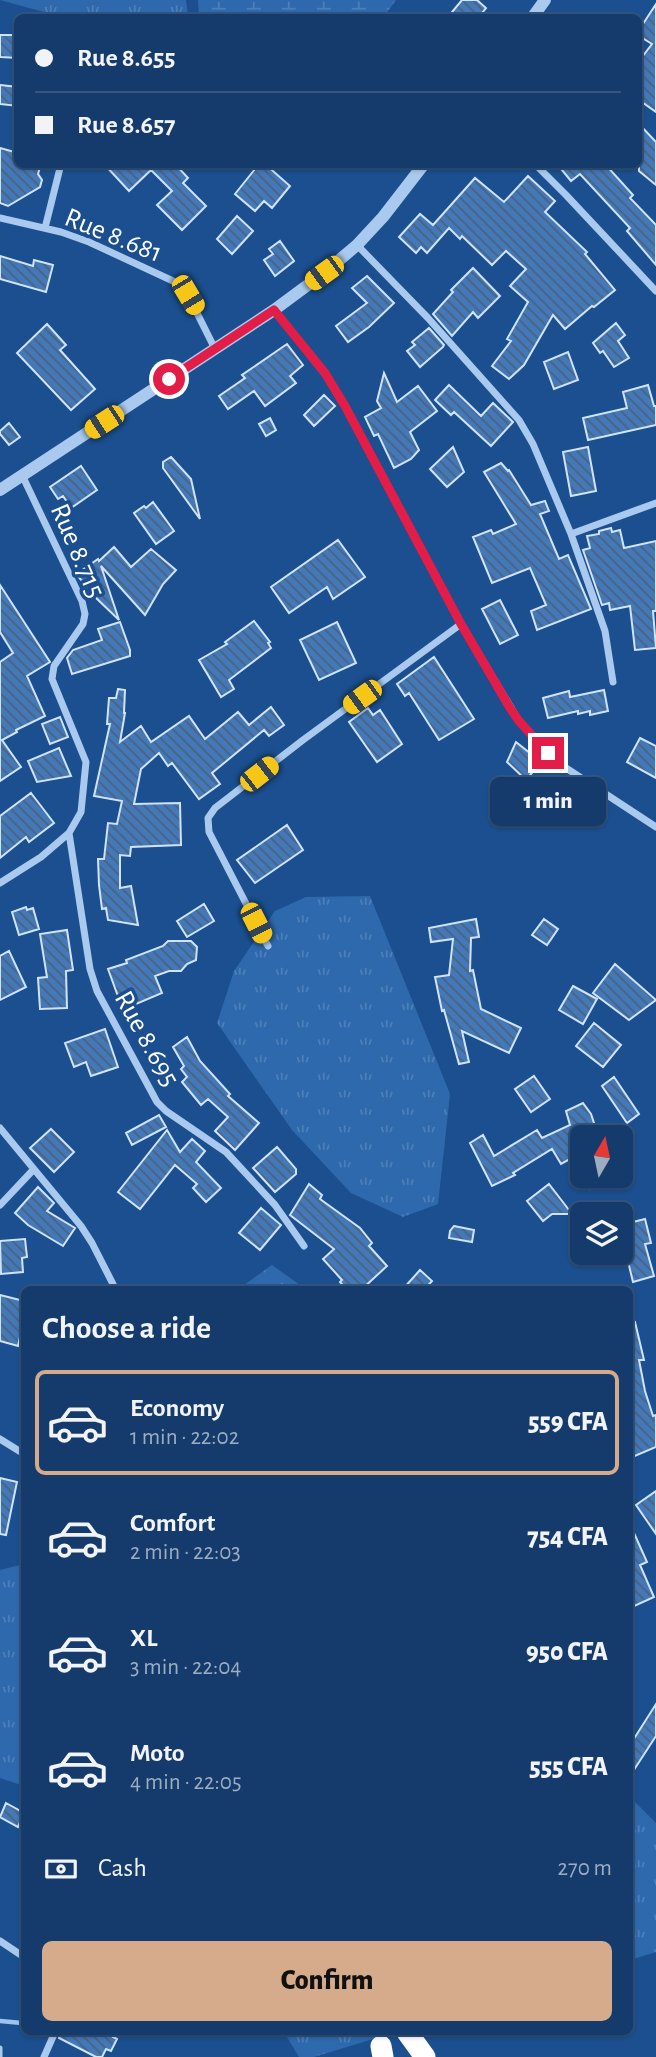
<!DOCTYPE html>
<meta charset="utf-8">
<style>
body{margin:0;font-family:"Alegreya Sans",sans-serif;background:#1d4271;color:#f1f3f6;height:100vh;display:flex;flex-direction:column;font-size:26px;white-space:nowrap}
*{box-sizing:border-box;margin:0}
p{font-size:23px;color:#9dadc1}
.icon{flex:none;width:38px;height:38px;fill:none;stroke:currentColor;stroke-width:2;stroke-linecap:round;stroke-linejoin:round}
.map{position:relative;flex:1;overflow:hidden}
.panel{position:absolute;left:21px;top:1286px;width:612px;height:749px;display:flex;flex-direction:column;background:#143b6b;border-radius:10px;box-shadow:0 2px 5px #0004,0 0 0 2px #33557e}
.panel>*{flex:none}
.hud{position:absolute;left:14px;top:14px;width:628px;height:154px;border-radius:10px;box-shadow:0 2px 5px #0004,0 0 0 2px #33557e;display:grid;align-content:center;height:154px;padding:0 21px;background:#143b6b}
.needle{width:46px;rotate:9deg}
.controls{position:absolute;left:570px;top:1125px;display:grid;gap:14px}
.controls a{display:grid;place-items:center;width:63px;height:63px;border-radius:10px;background:#143b6b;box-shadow:0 2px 5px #0004,0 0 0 2px #33557e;font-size:35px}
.end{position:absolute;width:32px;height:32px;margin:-16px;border:9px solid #e11d48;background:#fff;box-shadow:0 0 0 4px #fff}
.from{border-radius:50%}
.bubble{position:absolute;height:49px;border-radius:10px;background:#143b6b;box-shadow:0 2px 5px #0004,0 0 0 2px #33557e;font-size:23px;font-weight:800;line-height:49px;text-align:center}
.car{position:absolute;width:21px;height:42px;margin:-21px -10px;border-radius:9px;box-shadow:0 0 5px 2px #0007;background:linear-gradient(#f5c518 24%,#345 0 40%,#f5c518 0 76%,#345 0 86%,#f5c518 0)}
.hud b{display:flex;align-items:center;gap:24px;height:66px;font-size:26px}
.hud b+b{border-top:2px solid #33557e}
.hud i{width:18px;height:18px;background:#f1f3f6}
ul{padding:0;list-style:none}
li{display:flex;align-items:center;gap:21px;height:105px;margin:0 14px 10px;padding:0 7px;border:4px solid transparent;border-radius:10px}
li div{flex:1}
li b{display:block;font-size:26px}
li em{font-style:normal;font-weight:800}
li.active{border-color:#d6ab8b}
li>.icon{width:63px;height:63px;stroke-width:1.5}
h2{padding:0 21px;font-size:32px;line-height:84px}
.pay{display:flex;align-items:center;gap:18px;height:77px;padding:0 21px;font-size:26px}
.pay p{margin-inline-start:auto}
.action{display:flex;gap:14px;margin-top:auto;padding:14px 21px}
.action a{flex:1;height:80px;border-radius:10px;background:#d6ab8b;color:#111;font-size:28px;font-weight:800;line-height:80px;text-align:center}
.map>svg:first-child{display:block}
.grass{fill:url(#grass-tufts)}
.wetland{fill:url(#wetland-marsh)}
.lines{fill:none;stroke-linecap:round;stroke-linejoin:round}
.stream{stroke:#9cc4f0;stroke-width:4.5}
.building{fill:url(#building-back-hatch);stroke:#cfe3fa;stroke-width:2}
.service{stroke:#a9c9ee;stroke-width:5}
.minor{stroke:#a9c9ee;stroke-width:7}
.tertiary{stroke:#a9c9ee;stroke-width:12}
.motorway{stroke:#fff;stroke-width:21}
.route{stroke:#e11d48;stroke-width:9}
.labels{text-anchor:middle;stroke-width:7;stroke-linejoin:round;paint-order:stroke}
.street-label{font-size:28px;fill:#fff;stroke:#1b4f8f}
</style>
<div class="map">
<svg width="656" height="2057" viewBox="0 0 656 2057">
<defs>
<pattern id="grass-tufts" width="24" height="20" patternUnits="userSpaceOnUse" patternTransform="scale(1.75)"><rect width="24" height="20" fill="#2e69ad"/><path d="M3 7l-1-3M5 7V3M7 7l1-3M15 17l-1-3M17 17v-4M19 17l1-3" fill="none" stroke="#4d80b9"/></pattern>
<pattern id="wetland-marsh" width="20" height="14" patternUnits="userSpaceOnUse" patternTransform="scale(1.75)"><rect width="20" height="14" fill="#2e69ad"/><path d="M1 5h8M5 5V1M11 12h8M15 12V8" fill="none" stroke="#4d80b9"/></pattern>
<pattern id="building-back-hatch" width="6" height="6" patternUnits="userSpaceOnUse" patternTransform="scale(1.75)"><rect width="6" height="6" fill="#4478b7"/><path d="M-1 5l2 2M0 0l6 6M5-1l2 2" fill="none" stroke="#486282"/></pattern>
</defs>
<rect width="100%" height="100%" fill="#1b4f8f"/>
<path class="grass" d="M 0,0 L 186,0 L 188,17 L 62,17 Z
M 370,896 L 450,1094 L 438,1204 L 403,1217 L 351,1193 L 292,1130 L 217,1023 L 234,971 L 275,911 L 306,897 Z
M 272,1265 L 307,1290 L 237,1290 Z
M 24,1564 L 24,1786 L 0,1778 L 0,1570 Z
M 630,1797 L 656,1823 L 656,1952 L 630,1960 Z
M 284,2032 L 396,2032 L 314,2057 L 299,2057 Z"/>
<path class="wetland" d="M 198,0 L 396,0 L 383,18 L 199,17 Z"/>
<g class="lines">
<path class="stream" d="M 0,2021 L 22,2023"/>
</g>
<path class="building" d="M 462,0 L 477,0 L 486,8 L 478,18 L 447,18 Z
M 656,4 L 656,112 L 639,100 L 639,61 L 652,44 L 639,36 L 639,30 Z
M 0,35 L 18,35 L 18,58 L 0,57 Z
M 0,85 L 18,87 L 18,106 L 0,104 Z
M 639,124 L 656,142 L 656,185 L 639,171 Z
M 0,148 L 18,153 L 18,164 L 41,164 L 38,174 L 42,180 L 40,187 L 8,206 L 0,203 Z
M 104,164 L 175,164 L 188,178 L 183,183 L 206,206 L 182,230 L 157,205 L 172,191 L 151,170 L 129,191 Z
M 259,164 L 265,164 L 290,186 L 272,208 L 264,201 L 255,211 L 235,194 Z
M 557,164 L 605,164 L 633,195 L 630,198 L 656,225 L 656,265 L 627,231 L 630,228 L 580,174 L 571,181 Z
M 528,176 L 555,201 L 545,212 L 587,252 L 585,254 L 615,290 L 594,307 L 592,306 L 565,329 L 553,315 L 524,365 L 509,379 L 492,366 L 511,341 L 507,339 L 528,302 L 510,286 L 526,269 L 506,251 L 492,265 L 462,236 L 460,239 L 449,228 L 427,253 L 421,247 L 416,253 L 399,237 L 420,214 L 433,225 L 475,178 L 504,202 Z
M 237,216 L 253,231 L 232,254 L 217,239 Z
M 280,241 L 294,261 L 275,276 L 264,260 L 273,254 L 269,249 Z
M 0,256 L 33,266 L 34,260 L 53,265 L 46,292 L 0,279 Z
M 473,268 L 500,296 L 478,318 L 473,312 L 452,336 L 433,314 L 453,292 L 451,290 Z
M 367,276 L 394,303 L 369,327 L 348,342 L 336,326 L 367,303 L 352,288 Z
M 616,323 L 625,335 L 618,341 L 629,358 L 614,367 L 603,351 L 600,353 L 593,343 Z
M 47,324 L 66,345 L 60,350 L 95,389 L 71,410 L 17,353 Z
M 429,328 L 444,345 L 443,347 L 420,367 L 407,351 L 415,345 L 412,342 Z
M 287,344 L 303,365 L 290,376 L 296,383 L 265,406 L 254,391 L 228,409 L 219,396 L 245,378 L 242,375 Z
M 568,352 L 578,380 L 554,389 L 544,362 Z
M 384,373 L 397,402 L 418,386 L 437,411 L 410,432 L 419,450 L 411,459 L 394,468 L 378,434 L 374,436 L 365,417 L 381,408 L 377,401 Z
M 449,385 L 481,416 L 493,403 L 513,422 L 491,446 L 454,412 L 451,415 L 435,400 Z
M 648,385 L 654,406 L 656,406 L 656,425 L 588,440 L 583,418 L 627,408 L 623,392 Z
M 324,395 L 335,406 L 314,426 L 304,415 Z
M 270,418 L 276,430 L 266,436 L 259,424 Z
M 9,423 L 20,437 L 9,445 L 0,434 L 0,431 Z
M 453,447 L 464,472 L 447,487 L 430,469 Z
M 588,447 L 596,491 L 571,496 L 563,452 Z
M 171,457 L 191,479 L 200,519 L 163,468 L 163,462 Z
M 501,463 L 508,471 L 509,470 L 531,505 L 545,501 L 549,511 L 540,514 L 559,559 L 568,555 L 591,609 L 537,630 L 531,611 L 546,605 L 530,568 L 492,583 L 473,537 L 491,530 L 493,534 L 516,524 L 484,472 Z
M 81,466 L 97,490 L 71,508 L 63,496 L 58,499 L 50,487 Z
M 153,502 L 174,531 L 156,544 L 134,513 L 144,506 L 146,508 Z
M 611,528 L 612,532 L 620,530 L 624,548 L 656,541 L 656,611 L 653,611 L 656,648 L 635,650 L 630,606 L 610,610 L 609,603 L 602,605 L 583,550 L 590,548 L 587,536 L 599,534 L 599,531 Z
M 338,540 L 365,577 L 333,599 L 327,587 L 289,613 L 271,587 Z
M 114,547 L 131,567 L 151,549 L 176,570 L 163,584 L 145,615 L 101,566 L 119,620 L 93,595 L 78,576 L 82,572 L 81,571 L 98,559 L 99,561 Z
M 0,585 L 50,662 L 27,676 L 45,716 L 16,730 L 17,732 L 2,740 L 21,767 L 0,781 L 0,662 L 13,653 L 0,632 Z
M 500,600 L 518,635 L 500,644 L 482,609 Z
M 254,621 L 270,642 L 268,643 L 271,648 L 229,680 L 234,689 L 221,697 L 199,660 L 227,644 L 225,642 Z
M 120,622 L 130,650 L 130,656 L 72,674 L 67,658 L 73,650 L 102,640 L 98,629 Z
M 337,622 L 356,663 L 319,680 L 300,640 Z
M 434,657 L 474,719 L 439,740 L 409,693 L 405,696 L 397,684 Z
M 118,689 L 125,690 L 124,713 L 125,713 L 120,742 L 141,726 L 151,742 L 189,716 L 205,739 L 238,712 L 249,725 L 271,707 L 284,725 L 269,736 L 264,730 L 212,773 L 220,784 L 199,799 L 172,763 L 168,766 L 159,753 L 141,769 L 134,804 L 180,803 L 181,845 L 131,847 L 130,856 L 120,855 L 120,888 L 131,886 L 138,925 L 108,920 L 106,908 L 102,909 L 99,885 L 98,859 L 104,859 L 108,823 L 117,824 L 122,801 L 94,796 L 110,724 L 107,724 L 109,698 L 116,698 Z
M 604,690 L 608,711 L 590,715 L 590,711 L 578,714 L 578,711 L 548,718 L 543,698 L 569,691 L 570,697 Z
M 368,708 L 373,715 L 380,710 L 402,744 L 377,762 L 349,722 Z
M 60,717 L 68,737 L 50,744 L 42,724 Z
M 640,738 L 656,746 L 656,778 L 627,762 Z
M 516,742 L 541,762 L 526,780 L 507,762 Z
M 59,748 L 71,776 L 37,782 L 28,761 Z
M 31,793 L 54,823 L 29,842 L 26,837 L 0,858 L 0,816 Z
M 287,825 L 303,850 L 255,883 L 237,860 Z
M 204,904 L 214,921 L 187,937 L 177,921 Z
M 26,907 L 27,910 L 33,908 L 39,929 L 19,935 L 12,912 Z
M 476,919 L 479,937 L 471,938 L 470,971 L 473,970 L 481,1009 L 521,1028 L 509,1053 L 462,1031 L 469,1062 L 459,1064 L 444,1010 L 442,1011 L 435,977 L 449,975 L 453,939 L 431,942 L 429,928 Z
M 544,919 L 558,929 L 547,945 L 532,935 Z
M 67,930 L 73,970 L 66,971 L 67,1008 L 40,1009 L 38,978 L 47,977 L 40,934 Z
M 168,941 L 191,941 L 197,947 L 196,960 L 187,964 L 181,971 L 169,971 L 155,976 L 162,993 L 129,1007 L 125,997 L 119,999 L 108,969 L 127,963 L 126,960 L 163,946 Z
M 9,951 L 26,987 L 0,1000 L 0,956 Z
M 615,964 L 656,1000 L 629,1020 L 593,993 Z
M 573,986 L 597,999 L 583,1024 L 559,1010 Z
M 594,1023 L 621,1045 L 603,1067 L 576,1046 Z
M 105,1029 L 118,1067 L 91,1076 L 86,1062 L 74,1067 L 65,1043 Z
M 187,1037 L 200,1061 L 230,1094 L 228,1096 L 259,1123 L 235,1150 L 215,1131 L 228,1117 L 208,1099 L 201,1105 L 182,1082 L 187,1077 L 181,1069 L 184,1066 L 173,1047 Z
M 534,1076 L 550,1099 L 531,1112 L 515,1089 Z
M 614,1077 L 639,1114 L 627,1123 L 602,1086 Z
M 583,1103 L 591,1114 L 599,1138 L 583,1138 L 583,1152 L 561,1164 L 552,1149 L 513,1173 L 515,1175 L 492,1186 L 470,1143 L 483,1135 L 494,1156 L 537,1130 L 542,1138 L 570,1125 L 566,1111 Z
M 159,1115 L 166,1127 L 132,1145 L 126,1133 Z
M 51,1129 L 74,1152 L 54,1172 L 30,1148 Z
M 167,1130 L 180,1152 L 192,1139 L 205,1151 L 196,1162 L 221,1188 L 206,1202 L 193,1188 L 197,1184 L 175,1165 L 140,1209 L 118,1192 Z
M 277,1147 L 296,1169 L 296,1174 L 275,1192 L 253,1168 Z
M 586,1176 L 625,1176 L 625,1182 L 590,1189 Z
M 309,1184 L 322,1195 L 320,1199 L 360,1228 L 372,1243 L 369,1246 L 387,1266 L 361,1290 L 347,1290 L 340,1282 L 342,1280 L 323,1259 L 334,1249 L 290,1215 Z
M 549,1184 L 572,1214 L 552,1214 L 543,1221 L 527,1201 Z
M 38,1187 L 54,1203 L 47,1211 L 75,1228 L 63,1246 L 28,1225 L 15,1213 Z
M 261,1208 L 281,1225 L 260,1250 L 239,1233 Z
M 645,1219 L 651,1243 L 645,1244 L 654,1276 L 633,1282 L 625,1249 L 621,1250 L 621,1225 Z
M 454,1226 L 474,1230 L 472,1242 L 449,1238 L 450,1231 Z
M 25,1239 L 27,1257 L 22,1258 L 23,1272 L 1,1274 L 0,1241 Z
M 420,1270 L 432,1281 L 424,1290 L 402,1290 Z
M 0,1295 L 24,1301 L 24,1319 L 18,1346 L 0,1341 Z
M 635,1322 L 644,1360 L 639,1360 L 645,1391 L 653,1416 L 656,1415 L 656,1447 L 630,1458 L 630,1323 Z
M 0,1478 L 17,1482 L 6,1535 L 0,1534 Z
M 656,1491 L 656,1534 L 636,1505 Z
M 630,1524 L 647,1562 L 640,1565 L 654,1597 L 630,1608 Z
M 656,1704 L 656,1736 L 630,1776 L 630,1745 Z
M 6,1803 L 24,1813 L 18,1827 L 0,1817 Z
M 61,2032 L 116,2032 L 113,2037 L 117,2039 L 111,2051 L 106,2049 L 102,2057 L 96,2057 L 59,2038 Z"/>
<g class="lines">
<path class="service" d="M 0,2048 L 0,2057"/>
<path class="minor" d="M 535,164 L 566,195 L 656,291
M 0,218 L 61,232 L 89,242 L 173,281 L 188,295 L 215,349
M 45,228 L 61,164
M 357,245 L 428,318 L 519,420 L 533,444 L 571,534 L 605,631 L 613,682
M 274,310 L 325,374 L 345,406 L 461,624 L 519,721 L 548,753 L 566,768 L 656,827
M 571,534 L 656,503
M 69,833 L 90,969 L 97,991 L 157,1102 L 166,1111 L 226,1152 L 275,1205 L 304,1246
M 0,883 L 41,857 L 69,833 L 81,812 L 86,762 L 52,679 L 54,666 L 83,624 L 85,614 L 82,601 L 22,475
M 268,946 L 209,832 L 208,818 L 215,808 L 303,740 L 461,624
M 0,1128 L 81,1226 L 92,1243 L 116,1290
M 0,1205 L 34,1169
M 0,1439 L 24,1454
M 0,1941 L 24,1957
M 44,2057 L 55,2032"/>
<path class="tertiary" d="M 532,18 L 545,0
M 0,490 L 274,310 L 324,273 L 357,245 L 383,217 L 424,164"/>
<path class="motorway" d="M 407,2032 L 425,2057
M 381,2046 L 383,2057"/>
</g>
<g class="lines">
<path class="route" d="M 169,379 L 274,310 L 325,373 L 345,406 L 461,624 L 510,708 L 519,721 L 548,753"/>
</g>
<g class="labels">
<g class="street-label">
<text transform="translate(114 234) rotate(22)" y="10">Rue 8.681</text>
<text transform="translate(79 550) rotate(67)" y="10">Rue 8.715</text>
<text transform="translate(148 1038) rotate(61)" y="10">Rue 8.695</text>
</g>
</g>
</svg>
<div class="controls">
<a><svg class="needle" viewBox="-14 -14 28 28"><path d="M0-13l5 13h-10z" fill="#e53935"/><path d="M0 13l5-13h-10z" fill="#9dadc1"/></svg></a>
<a><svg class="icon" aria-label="layers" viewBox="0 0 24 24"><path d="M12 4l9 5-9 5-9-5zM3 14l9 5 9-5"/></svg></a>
</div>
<i class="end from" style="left:169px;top:379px"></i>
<i class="end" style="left:548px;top:753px"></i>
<div class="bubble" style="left:490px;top:777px;width:116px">1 min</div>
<i class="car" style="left:324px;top:273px;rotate:234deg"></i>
<i class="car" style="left:188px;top:295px;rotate:149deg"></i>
<i class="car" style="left:104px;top:422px;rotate:237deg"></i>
<i class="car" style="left:362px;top:697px;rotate:234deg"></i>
<i class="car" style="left:259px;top:774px;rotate:52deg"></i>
<i class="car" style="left:256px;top:923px;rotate:153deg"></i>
<div class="hud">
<b><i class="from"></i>Rue 8.655</b>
<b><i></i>Rue 8.657</b>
</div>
<section class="panel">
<h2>Choose a ride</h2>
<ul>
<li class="active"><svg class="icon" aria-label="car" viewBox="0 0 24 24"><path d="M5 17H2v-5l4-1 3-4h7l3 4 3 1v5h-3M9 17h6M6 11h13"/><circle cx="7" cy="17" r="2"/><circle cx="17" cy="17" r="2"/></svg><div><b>Economy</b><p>1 min · 22:02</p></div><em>559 CFA</em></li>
<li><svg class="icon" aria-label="car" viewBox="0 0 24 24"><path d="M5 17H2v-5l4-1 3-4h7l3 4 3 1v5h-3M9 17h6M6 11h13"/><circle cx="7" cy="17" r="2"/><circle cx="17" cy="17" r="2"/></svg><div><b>Comfort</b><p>2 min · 22:03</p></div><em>754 CFA</em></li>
<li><svg class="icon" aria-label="car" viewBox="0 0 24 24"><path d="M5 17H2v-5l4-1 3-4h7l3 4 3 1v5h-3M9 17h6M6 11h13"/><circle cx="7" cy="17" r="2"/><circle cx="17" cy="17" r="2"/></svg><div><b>XL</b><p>3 min · 22:04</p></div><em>950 CFA</em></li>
<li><svg class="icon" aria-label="car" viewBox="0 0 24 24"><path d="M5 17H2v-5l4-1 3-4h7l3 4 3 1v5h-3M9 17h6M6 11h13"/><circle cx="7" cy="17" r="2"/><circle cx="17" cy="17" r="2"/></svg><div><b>Moto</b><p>4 min · 22:05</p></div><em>555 CFA</em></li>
</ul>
<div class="pay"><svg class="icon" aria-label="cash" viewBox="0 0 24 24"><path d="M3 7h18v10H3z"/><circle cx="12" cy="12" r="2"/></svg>Cash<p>270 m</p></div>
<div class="action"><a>Confirm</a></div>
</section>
</div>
